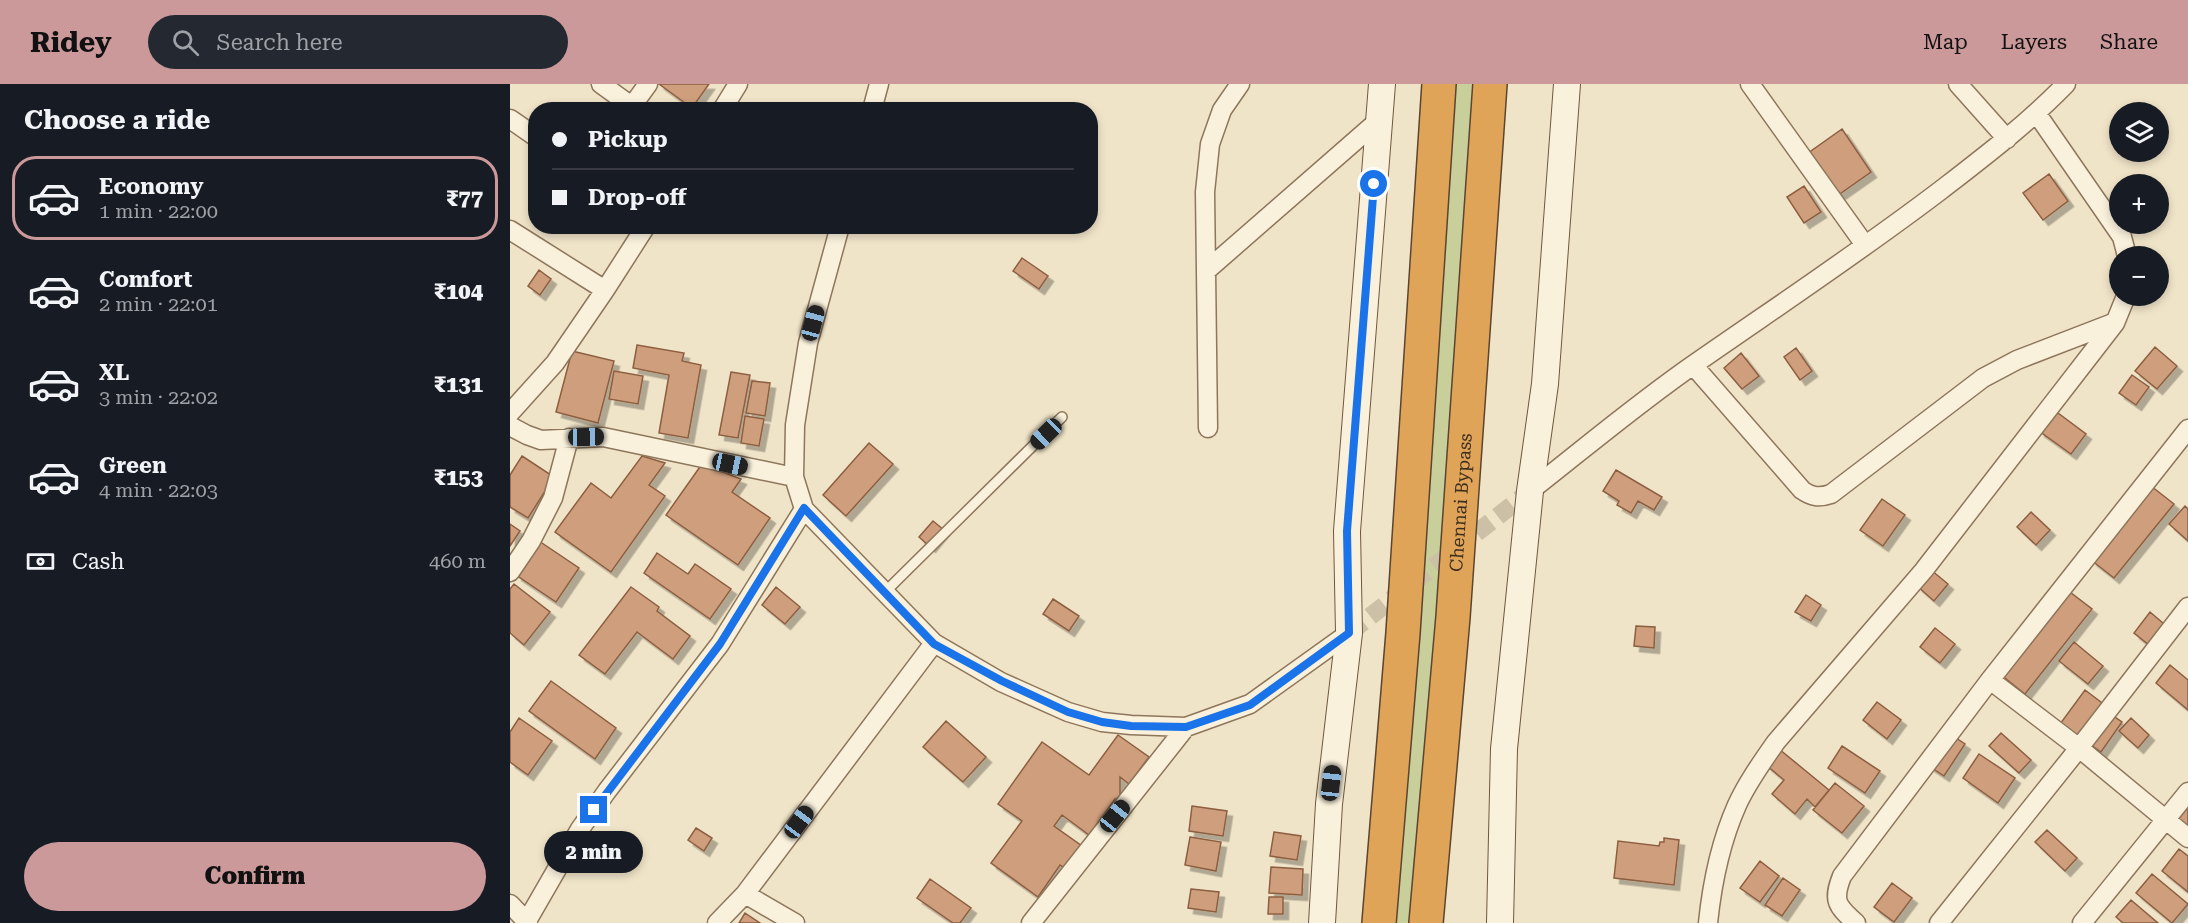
<!DOCTYPE html>
<meta charset="utf-8">
<style>
body{margin:0;font-family:"Roboto Serif",serif;background:#242831;color:#f1f3f6;height:100vh;display:flex;flex-direction:column;font-size:22px;white-space:nowrap}
*{box-sizing:border-box;margin:0}
p{font-size:20px;color:#9ea1a6}
.icon{flex:none;width:33px;height:33px;fill:none;stroke:currentColor;stroke-width:2;stroke-linecap:round;stroke-linejoin:round}
.map{position:relative;flex:1;overflow:hidden}
.panel{display:flex;flex-direction:column;background:#171b24;width:510px}
.panel>*{flex:none}
.guide{position:absolute;left:18px;top:18px;width:570px;height:132px;border-radius:24px;box-shadow:0 3px 9px #0003;display:grid;align-content:center;height:132px;padding:0 24px;background:#171b24}
.tools{position:absolute;left:1599px;top:18px;display:grid;gap:12px}
.tools a{display:grid;place-items:center;width:60px;height:60px;border-radius:50%;background:#171b24;box-shadow:0 3px 9px #0003;font-size:30px}
.end{position:absolute;width:27px;height:27px;margin:-14px;border:8px solid #1a73e8;background:#fff;box-shadow:0 0 0 3px #fff}
.from{border-radius:50%}
.bubble{position:absolute;height:42px;border-radius:21px;background:#171b24;box-shadow:0 3px 9px #0003;font-size:20px;font-weight:800;line-height:42px;text-align:center}
.car{position:absolute;width:18px;height:36px;margin:-18px -9px;border-radius:8px;box-shadow:0 0 4px 2px #0007;background:linear-gradient(#222 24%,#8ab4d8 0 40%,#222 0 76%,#8ab4d8 0 86%,#222 0)}
.guide b{display:flex;align-items:center;gap:21px;height:57px;font-size:22px}
.guide b+b{border-top:2px solid #363941}
.guide i{width:15px;height:15px;background:#f1f3f6}
ul{padding:0;list-style:none}
li{display:flex;align-items:center;gap:18px;height:84px;margin:0 12px 9px;padding:0 12px;border:3px solid transparent;border-radius:24px}
li div{flex:1}
li b{display:block;font-size:22px}
li em{font-style:normal;font-weight:800}
li.on{border-color:#cc999b}
li>.icon{width:54px;height:54px;stroke-width:1.5}
h2{padding:0 24px;font-size:27px;line-height:72px}
.pay{display:flex;align-items:center;gap:15px;height:66px;padding:0 24px;font-size:22px}
.pay p{margin-inline-start:auto}
.primary-button{display:flex;gap:12px;margin-top:auto;padding:12px 24px}
.primary-button a{flex:1;height:69px;border-radius:36px;background:#cc999b;color:#111;font-size:24px;font-weight:800;line-height:69px;text-align:center}
header{display:flex;align-items:center;gap:36px;box-sizing:border-box;height:84px;padding:0 30px;background:#cc999b;color:#111}
header strong{font-size:28px}
nav{display:flex;gap:33px;margin-inline-start:auto;font-size:21px}
.search{width:420px;height:54px;background:#242831;display:flex;align-items:center;gap:15px;box-sizing:border-box;padding:0 21px;border-radius:33px;color:#9ea1a6;font-size:22px}
main{display:flex;flex:1;min-height:0}
.map>svg:first-child{display:block}
.green{fill:#c9cf9b}
.building{fill:#cf9f7d;stroke:#8d5f41;stroke-width:1.5;filter:url(#shadow)}
.lines{fill:none;stroke-linecap:round;stroke-linejoin:round}
.street-tunnel{stroke:#ccc0a6;stroke-width:18;stroke-dasharray:18 9;stroke-linecap:butt}
.lane-casing{stroke:#8d765c;stroke-width:12}
.street-casing{stroke:#8d765c;stroke-width:21}
.secondary-casing{stroke:#6f573f;stroke-width:28}
.highway-casing{stroke:#5b4430;stroke-width:36}
.lane{stroke:#faf1dc;stroke-width:9}
.street{stroke:#faf1dc;stroke-width:18}
.secondary{stroke:#faf1dc;stroke-width:26}
.highway{stroke:#e0a458;stroke-width:33}
.route{stroke:#1a73e8;stroke-width:8}
.labels{text-anchor:middle;stroke-width:5;stroke-linejoin:round;paint-order:stroke}
.street-label{font-size:18px;fill:#3d2e20;stroke:#f7eed8}
</style>
<header>
<strong>Ridey</strong>
<div class="search"><svg class="icon" aria-label="search" viewBox="0 0 24 24"><circle cx="10" cy="10" r="6"/><path d="M15 15l6 6"/></svg>Search here</div>
<nav><a>Map</a><a>Layers</a><a>Share</a></nav>
</header>
<main>
<section class="panel">
<h2>Choose a ride</h2>
<ul>
<li class="on"><svg class="icon" aria-label="car" viewBox="0 0 24 24"><path d="M5 17H2v-5l4-1 3-4h7l3 4 3 1v5h-3M9 17h6M6 11h13"/><circle cx="7" cy="17" r="2"/><circle cx="17" cy="17" r="2"/></svg><div><b>Economy</b><p>1 min · 22:00</p></div><em>₹77</em></li>
<li><svg class="icon" aria-label="car" viewBox="0 0 24 24"><path d="M5 17H2v-5l4-1 3-4h7l3 4 3 1v5h-3M9 17h6M6 11h13"/><circle cx="7" cy="17" r="2"/><circle cx="17" cy="17" r="2"/></svg><div><b>Comfort</b><p>2 min · 22:01</p></div><em>₹104</em></li>
<li><svg class="icon" aria-label="car" viewBox="0 0 24 24"><path d="M5 17H2v-5l4-1 3-4h7l3 4 3 1v5h-3M9 17h6M6 11h13"/><circle cx="7" cy="17" r="2"/><circle cx="17" cy="17" r="2"/></svg><div><b>XL</b><p>3 min · 22:02</p></div><em>₹131</em></li>
<li><svg class="icon" aria-label="car" viewBox="0 0 24 24"><path d="M5 17H2v-5l4-1 3-4h7l3 4 3 1v5h-3M9 17h6M6 11h13"/><circle cx="7" cy="17" r="2"/><circle cx="17" cy="17" r="2"/></svg><div><b>Green</b><p>4 min · 22:03</p></div><em>₹153</em></li>
</ul>
<div class="pay"><svg class="icon" aria-label="cash" viewBox="0 0 24 24"><path d="M3 7h18v10H3z"/><circle cx="12" cy="12" r="2"/></svg>Cash<p>460 m</p></div>
<div class="primary-button"><a>Confirm</a></div>
</section>
<div class="map">
<svg width="1678" height="839" viewBox="0 0 1678 839">
<defs>
<filter id="shadow"><feDropShadow dx="5.5" dy="5.5" stdDeviation="0" flood-color="#0004"/></filter>
</defs>
<rect width="100%" height="100%" fill="#f0e4c8"/>
<path class="green" d="M 942,0 L 967,0 L 902,839 L 881,839 Z"/>
<path class="building" d="M 149,0 L 199,0 L 182,24 Z
M 78,19 L 88,26 L 73,26 Z
M 1332,45 L 1361,88 L 1324,114 L 1294,72 Z
M 1539,90 L 1558,117 L 1533,136 L 1513,109 Z
M 1294,102 L 1311,128 L 1294,139 L 1277,113 Z
M 512,174 L 538,192 L 529,205 L 503,187 Z
M 29,186 L 41,195 L 30,211 L 18,202 Z
M 127,261 L 174,269 L 172,277 L 191,281 L 178,354 L 149,349 L 159,291 L 123,284 Z
M 1645,263 L 1667,282 L 1647,305 L 1625,287 Z
M 1286,264 L 1302,287 L 1290,296 L 1274,273 Z
M 62,267 L 104,277 L 88,339 L 46,328 Z
M 1231,269 L 1249,292 L 1232,305 L 1214,284 Z
M 104,287 L 133,292 L 128,320 L 99,315 Z
M 221,288 L 240,291 L 228,354 L 209,351 Z
M 1622,291 L 1639,303 L 1626,321 L 1609,309 Z
M 242,297 L 260,299 L 255,332 L 236,329 Z
M 1544,326 L 1576,350 L 1561,370 L 1529,347 Z
M 235,332 L 254,335 L 249,362 L 231,359 Z
M 359,359 L 383,380 L 336,432 L 313,411 Z
M 12,372 L 44,393 L 18,434 L 0,423 L 0,391 Z
M 132,372 L 155,379 L 139,401 L 155,412 L 101,488 L 45,448 L 81,399 L 101,414 Z
M 192,380 L 231,395 L 222,408 L 260,434 L 228,481 L 156,431 Z
M 1106,386 L 1152,413 L 1144,426 L 1128,417 L 1121,429 L 1107,421 L 1109,417 L 1093,407 Z
M 1641,402 L 1664,420 L 1604,494 L 1581,476 Z
M 1372,415 L 1395,431 L 1373,462 L 1350,446 Z
M 1675,422 L 1678,425 L 1678,457 L 1659,440 Z
M 1521,428 L 1540,446 L 1526,461 L 1507,443 Z
M 423,437 L 434,446 L 420,463 L 409,453 Z
M 0,440 L 10,447 L 0,462 Z
M 29,457 L 69,484 L 46,518 L 6,491 Z
M 147,469 L 178,490 L 185,480 L 221,505 L 200,535 L 134,489 Z
M 1421,486 L 1438,500 L 1424,517 L 1407,502 Z
M 4,500 L 40,528 L 14,561 L 0,549 L 0,505 Z
M 121,503 L 149,523 L 147,527 L 180,552 L 163,575 L 127,548 L 95,590 L 69,571 Z
M 266,503 L 290,523 L 275,540 L 252,521 Z
M 1556,505 L 1582,525 L 1515,610 L 1490,590 Z
M 1296,511 L 1311,521 L 1301,537 L 1285,528 Z
M 543,515 L 569,532 L 559,547 L 533,530 Z
M 1640,528 L 1660,545 L 1644,565 L 1624,549 Z
M 1126,542 L 1145,543 L 1144,564 L 1124,562 Z
M 1425,544 L 1445,560 L 1430,579 L 1410,563 Z
M 1564,558 L 1593,582 L 1578,600 L 1549,577 Z
M 1660,581 L 1678,596 L 1678,626 L 1646,599 Z
M 41,597 L 106,644 L 85,675 L 19,627 Z
M 1575,606 L 1596,622 L 1572,656 L 1550,640 Z
M 1367,618 L 1391,636 L 1377,655 L 1353,636 Z
M 1596,627 L 1612,638 L 1591,668 L 1574,656 Z
M 9,634 L 42,657 L 18,691 L 0,678 L 0,648 Z
M 1621,634 L 1639,651 L 1628,664 L 1609,647 Z
M 436,637 L 476,673 L 453,698 L 413,663 Z
M 1491,649 L 1521,676 L 1509,689 L 1479,662 Z
M 1440,650 L 1455,660 L 1434,692 L 1419,682 Z
M 608,651 L 639,673 L 619,700 L 610,693 L 610,718 L 605,715 L 579,751 L 552,731 L 544,742 L 572,762 L 556,785 L 550,781 L 528,813 L 481,779 L 512,737 L 488,720 L 532,658 L 579,691 Z
M 1332,662 L 1370,687 L 1355,709 L 1318,684 Z
M 1269,665 L 1319,706 L 1305,723 L 1297,715 L 1285,730 L 1262,710 L 1274,696 L 1256,681 Z
M 1469,670 L 1505,694 L 1488,719 L 1453,694 Z
M 1325,699 L 1354,722 L 1332,749 L 1303,726 Z
M 1678,718 L 1678,749 L 1663,738 Z
M 682,722 L 717,727 L 713,752 L 679,747 Z
M 186,744 L 202,754 L 194,767 L 178,756 Z
M 1537,746 L 1567,774 L 1555,787 L 1525,758 Z
M 764,748 L 791,752 L 787,776 L 760,772 Z
M 680,753 L 711,758 L 706,787 L 675,781 Z
M 1154,754 L 1169,756 L 1164,801 L 1104,794 L 1108,757 L 1149,762 L 1150,758 L 1154,758 Z
M 1669,765 L 1678,772 L 1678,808 L 1652,787 Z
M 1250,777 L 1269,792 L 1250,818 L 1230,804 Z
M 761,783 L 793,785 L 792,811 L 759,809 Z
M 1642,790 L 1678,820 L 1662,839 L 1626,809 Z
M 1273,794 L 1290,806 L 1272,832 L 1255,821 Z
M 420,795 L 461,824 L 450,839 L 443,839 L 407,814 Z
M 1382,799 L 1402,814 L 1384,838 L 1364,823 Z
M 681,805 L 709,808 L 706,828 L 678,824 Z
M 759,813 L 773,813 L 773,830 L 758,830 Z
M 1621,816 L 1648,839 L 1613,839 L 1606,833 Z
M 235,829 L 250,839 L 229,839 Z"/>
<g class="lines">
<path class="street-tunnel" d="M 839,549 L 1020,407"/>
<defs>
<path id="lane" d="M 374,509 L 552,333"/>
<path id="street" d="M 91,0 L 127,26
M 1240,0 L 1355,161
M 1448,0 L 1497,55
M 122,22 L 138,0
M 212,26 L 228,0
M 362,26 L 369,0
M 1527,30 L 1612,153 L 1617,172
M 0,35 L 26,53
M 330,142 L 298,259 L 285,341 L 284,393 L 294,425 L 424,559 L 491,598 L 558,628 L 592,638 L 621,641 L 676,643 L 740,620 L 839,549
M 0,146 L 95,206 L 45,279 L 0,329
M 696,187 L 869,36
M 95,206 L 136,142
M 1183,281 L 1292,406 C 1302,413 1309,414 1321,410 L 1473,294 L 1507,276 L 1603,239
M 0,342 L 17,351 L 31,356 L 93,353 L 284,393
M 698,344 L 695,108 L 700,60 L 712,26 L 730,0
M 1020,407 C 1075,364 1128,319 1186,279 C 1268,222 1351,167 1431,106 C 1475,72 1517,40 1556,0
M 0,488 L 21,457 L 43,414 L 59,354
M 1480,596 L 1569,664 L 1678,754
M 235,810 L 285,839
M 0,820 L 18,839
M 17,837 L 70,745 L 97,707 L 210,560 L 294,425
M 207,839 L 235,810 L 424,559
M 521,839 L 676,643
M 1198,839 C 1202,800 1211,757 1227,721 C 1237,699 1252,678 1266,658 L 1414,486 L 1605,239 L 1616,212
M 1346,839 C 1327,822 1322,817 1332,792 L 1480,596 L 1678,345
M 1429,839 L 1569,664 L 1678,523
M 1572,839 L 1678,708"/>
<path id="secondary" d="M 812,839 L 819,720 L 839,549 L 837,447 L 872,0
M 990,839 L 994,665 L 1020,407 L 1035,300 L 1057,0"/>
<g id="highway">
<path d="M 869,839 L 893,549 L 929,0"/>
<path id="s1" d="M 916,839 L 943,533 L 980,0"/>
</g>
</defs>
<use href="#lane" class="lane-casing"/>
<use href="#street" class="street-casing"/>
<use href="#secondary" class="secondary-casing"/>
<use href="#highway" class="highway-casing"/>
<use href="#lane" class="lane"/>
<use href="#street" class="street"/>
<use href="#secondary" class="secondary"/>
<use href="#highway" class="highway"/>
</g>
<g class="lines">
<path class="route" d="M 84,726 L 210,560 L 294,424 L 424,560 L 492,597 L 558,628 L 592,638 L 621,642 L 676,643 L 740,621 L 839,549 L 837,447 L 864,100"/>
</g>
<g class="labels">
<g class="street-label">
<text dy="6" stroke="none"><textPath href="#s1" startOffset="422">Chennai Bypass</textPath></text>
</g>
</g>
</svg>
<div class="tools">
<a><svg class="icon" aria-label="layers" viewBox="0 0 24 24"><path d="M12 4l9 5-9 5-9-5zM3 14l9 5 9-5"/></svg></a>
<a>+</a>
<a>−</a>
</div>
<i class="end from" style="left:864px;top:100px"></i>
<i class="end" style="left:84px;top:726px"></i>
<div class="bubble" style="left:34px;top:747px;width:99px">2 min</div>
<i class="car" style="left:303px;top:239px;rotate:15deg"></i>
<i class="car" style="left:536px;top:350px;rotate:226deg"></i>
<i class="car" style="left:76px;top:353px;rotate:89deg"></i>
<i class="car" style="left:220px;top:380px;rotate:102deg"></i>
<i class="car" style="left:821px;top:699px;rotate:7deg"></i>
<i class="car" style="left:605px;top:732px;rotate:39deg"></i>
<i class="car" style="left:289px;top:738px;rotate:37deg"></i>
<div class="guide">
<b><i class="from"></i>Pickup</b>
<b><i></i>Drop-off</b>
</div>
</div>
</main>
